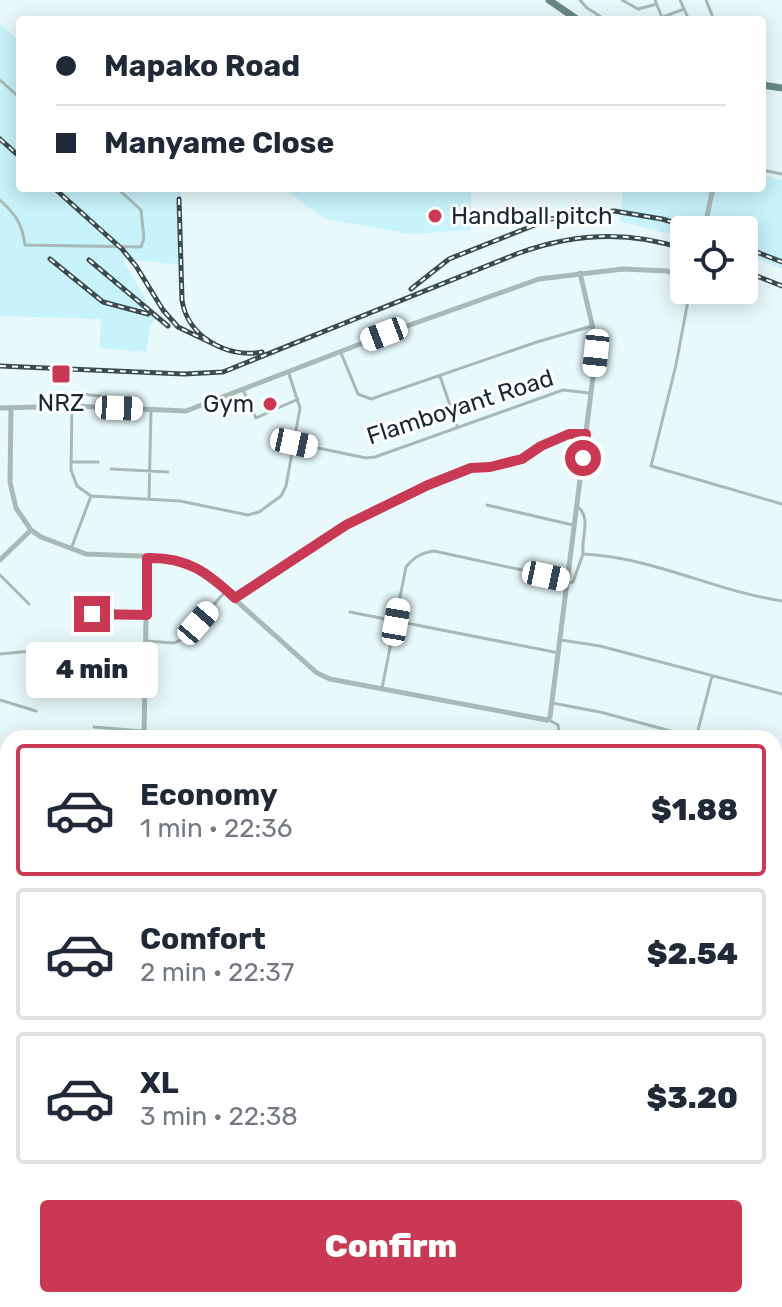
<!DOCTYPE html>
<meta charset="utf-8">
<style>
body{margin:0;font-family:Rubik,sans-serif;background:#f6f6f7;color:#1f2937;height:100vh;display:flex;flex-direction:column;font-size:30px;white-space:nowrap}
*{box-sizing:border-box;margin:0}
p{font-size:26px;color:#747a83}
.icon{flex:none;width:44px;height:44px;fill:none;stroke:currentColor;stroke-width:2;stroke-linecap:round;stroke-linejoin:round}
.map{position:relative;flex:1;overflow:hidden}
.details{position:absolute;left:0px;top:730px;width:782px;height:578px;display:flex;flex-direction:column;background:#fff;border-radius:24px 24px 0 0;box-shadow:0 4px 20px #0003}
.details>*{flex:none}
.top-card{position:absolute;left:16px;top:16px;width:750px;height:176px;border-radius:8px;box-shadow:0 4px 20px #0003;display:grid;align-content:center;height:176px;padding:0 40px;background:#fff}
.controls{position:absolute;left:670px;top:216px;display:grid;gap:16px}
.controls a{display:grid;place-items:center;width:88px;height:88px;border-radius:8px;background:#fff;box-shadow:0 4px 20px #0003;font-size:40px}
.end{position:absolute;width:36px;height:36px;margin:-18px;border:10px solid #ca3953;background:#fff;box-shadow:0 0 0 4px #fff}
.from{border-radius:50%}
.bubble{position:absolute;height:56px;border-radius:8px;background:#fff;box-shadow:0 4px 20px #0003;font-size:26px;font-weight:800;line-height:56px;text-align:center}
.car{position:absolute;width:24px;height:48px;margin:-24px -12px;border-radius:10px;box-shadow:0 0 6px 2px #0007;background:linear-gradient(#fff 24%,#345 0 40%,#fff 0 76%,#345 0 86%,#fff 0)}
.top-card b{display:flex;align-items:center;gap:28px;height:76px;font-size:30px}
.top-card b+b{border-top:2px solid #e0e1e3}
.top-card i{width:20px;height:20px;background:#1f2937}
ul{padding:14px 0 0;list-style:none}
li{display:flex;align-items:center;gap:24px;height:132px;margin:0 16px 12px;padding:0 24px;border:4px solid #e0e1e3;border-radius:8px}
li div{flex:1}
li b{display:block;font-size:30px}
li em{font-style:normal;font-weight:800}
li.active{border-color:#ca3953}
li>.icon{width:72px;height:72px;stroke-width:1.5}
.button{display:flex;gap:16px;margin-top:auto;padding:16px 40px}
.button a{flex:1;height:92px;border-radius:8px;background:#ca3953;color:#fff;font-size:32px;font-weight:800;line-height:92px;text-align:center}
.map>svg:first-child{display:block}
.built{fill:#c8f3fb}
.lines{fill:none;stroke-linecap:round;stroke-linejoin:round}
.stream{stroke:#848ea3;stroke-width:2}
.minor{stroke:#a8bab6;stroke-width:3}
.tertiary{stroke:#a8bab6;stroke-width:5}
.primary{stroke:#678980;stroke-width:7}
.trunk{stroke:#5b8076;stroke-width:8}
.rail-casing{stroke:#394b4e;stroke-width:5}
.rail{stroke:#fff;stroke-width:2;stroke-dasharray:6;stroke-linecap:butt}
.route{stroke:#ca3953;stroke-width:10}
.poi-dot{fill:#ca3953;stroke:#fff;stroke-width:3}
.labels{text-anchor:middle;stroke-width:6;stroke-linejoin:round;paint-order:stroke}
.poi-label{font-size:24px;fill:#182a2d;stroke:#fff;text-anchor:start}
.street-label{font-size:24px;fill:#182a2d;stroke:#fff}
</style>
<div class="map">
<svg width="782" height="1307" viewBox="0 0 782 1307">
<rect width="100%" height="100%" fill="#e8f9fc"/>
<path class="built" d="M 0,24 L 20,42 L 20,188 L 181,188 L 184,265 L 123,259 L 156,318 L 150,326 L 146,352 L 100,348 L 101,319 L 0,316 Z
M 762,175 L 782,180 L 782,269 L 744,253 L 744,230 L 684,230 L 684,238 L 620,221 L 623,188 L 762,188 Z
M 282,188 L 471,188 L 471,230 L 411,234 L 326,219 Z
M 500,1300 L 604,1300 L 597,1307 L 506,1307 Z"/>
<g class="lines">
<path class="stream" d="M 0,913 L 8,906
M 0,988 L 8,991
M 774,1000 L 782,1003"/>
<path class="minor" d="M 580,0 L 587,8 L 606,20
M 622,0 L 638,9 L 657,4
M 655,0 L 663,20
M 680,0 L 689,20
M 706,0 L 714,20
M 663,17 L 684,9
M 0,80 L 20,98
M 762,170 L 782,174
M 0,200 C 16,215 22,223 25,245 L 141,247 L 144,238 L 141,210 L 117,188
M 690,290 L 676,365 L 651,466 L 782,504
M 341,353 L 358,394 L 371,399 L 537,342 L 592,326
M 440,376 L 457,426
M 243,390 L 256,418 L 298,399
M 72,393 L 100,396
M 72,407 L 71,470 L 77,486 L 91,496 L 180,501 L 248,515 L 259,512 L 281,496 L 286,486 L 300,408 L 288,371
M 294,443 L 366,458 L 375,457 L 563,390 L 589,393
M 71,462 L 98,462
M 111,469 L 168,472
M 149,499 L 151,411
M 487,505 L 573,525
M 577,506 C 592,518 581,536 583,554
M 71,549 L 91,496
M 0,575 L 29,604
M 568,583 L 573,582 L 583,554 C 652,557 715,591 782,601
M 236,598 L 346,525 L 428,485 L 471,468 L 490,467 L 522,459 L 541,446 L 569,434 L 586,434
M 350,612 L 559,653
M 92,614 L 144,615
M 561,640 L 600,646 L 782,694
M 146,641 L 174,643 L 183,639 L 225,592
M 0,654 L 32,651
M 97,668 L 145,670
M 382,688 L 406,567 C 414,557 421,553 434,551 L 568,580
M 0,700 L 36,711
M 552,703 L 600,712 L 697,738
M 549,720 L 558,725 L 560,738
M 94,727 L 142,731
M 696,738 L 712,676
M 774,758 L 782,761
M 0,818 L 8,820
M 0,1090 L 8,1110
M 0,1128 L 8,1125
M 774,1145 L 782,1144
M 0,1197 L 8,1191
M 0,1201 L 8,1209
M 774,1207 L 782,1207
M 0,1231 L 8,1239
M 774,1270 L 782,1270
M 487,1300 L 498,1307
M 723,1300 L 724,1307
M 77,1307 L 78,1300
M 364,1307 L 367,1300
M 429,1307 L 433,1300"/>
<path class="tertiary" d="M 704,230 L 713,188
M 0,408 L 72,406 L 186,411 L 407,326 L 539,279 L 623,269 L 667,271 L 684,279
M 11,409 L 10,482 L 16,508 L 31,530 L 41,537 L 86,554 L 166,557 L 180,560 L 204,572 L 317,673 L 330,679 L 547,720 L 550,717 L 596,353 L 595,337 L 580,273
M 0,560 L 31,530
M 144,738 L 147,558
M 0,759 L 8,761
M 294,1307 L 297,1300"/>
<path class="primary" d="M 549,0 L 578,20
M 762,85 L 782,88"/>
<path class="trunk" d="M 0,1211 L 8,1219
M 115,1300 L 129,1307"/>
<defs>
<path id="rail" d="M 0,139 L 20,157
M 54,188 L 122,249 L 136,266 L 163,310 L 178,327 L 220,347
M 179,199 L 182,300 C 187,336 227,359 262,352
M 744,247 L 782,262
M 50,259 L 103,302 L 148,314
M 89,260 L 168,326
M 744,271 L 782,286
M 411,289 L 449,259 L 550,219 L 614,211 L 662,219 L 699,230
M 0,366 L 184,374 L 223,372 L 519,253 C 574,233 628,230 684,249"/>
</defs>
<use href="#rail" class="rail-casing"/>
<use href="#rail" class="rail"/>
</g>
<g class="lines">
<path class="route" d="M 92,614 L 147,615 L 147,558 C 187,557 207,572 235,598 L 346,525 L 428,485 L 471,468 L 490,467 L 522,459 L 541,446 L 569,434 L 586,434 L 583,458"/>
</g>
<g class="poi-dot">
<circle cx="435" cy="216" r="8"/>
<rect x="51" y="364" width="20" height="20" rx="4"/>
<circle cx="270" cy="404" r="8"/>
</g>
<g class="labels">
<g class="poi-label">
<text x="451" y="224">Handball pitch</text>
<text x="61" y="411" text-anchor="middle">NRZ</text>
<text x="254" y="412" text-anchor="end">Gym</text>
</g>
<g class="street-label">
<text transform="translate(460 407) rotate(-18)" y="8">Flamboyant Road</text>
</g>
</g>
</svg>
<div class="controls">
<a><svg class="icon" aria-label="locate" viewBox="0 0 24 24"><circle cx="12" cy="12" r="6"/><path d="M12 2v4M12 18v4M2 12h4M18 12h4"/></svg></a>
</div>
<i class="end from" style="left:583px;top:458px"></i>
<i class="end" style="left:92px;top:614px"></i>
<div class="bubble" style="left:26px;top:642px;width:132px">4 min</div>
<i class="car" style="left:384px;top:334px;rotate:249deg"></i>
<i class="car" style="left:596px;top:353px;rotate:186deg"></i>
<i class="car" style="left:119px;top:408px;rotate:92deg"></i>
<i class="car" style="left:294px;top:443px;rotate:102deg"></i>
<i class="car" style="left:546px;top:576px;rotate:102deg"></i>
<i class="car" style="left:396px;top:622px;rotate:10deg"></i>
<i class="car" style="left:198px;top:623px;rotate:41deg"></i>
<div class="top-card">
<b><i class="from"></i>Mapako Road</b>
<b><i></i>Manyame Close</b>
</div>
<section class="details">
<ul>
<li class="active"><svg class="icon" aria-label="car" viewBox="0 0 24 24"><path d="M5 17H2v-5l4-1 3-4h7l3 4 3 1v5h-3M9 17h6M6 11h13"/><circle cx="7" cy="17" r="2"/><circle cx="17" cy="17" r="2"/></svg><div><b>Economy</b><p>1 min · 22:36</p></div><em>$1.88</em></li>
<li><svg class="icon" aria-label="car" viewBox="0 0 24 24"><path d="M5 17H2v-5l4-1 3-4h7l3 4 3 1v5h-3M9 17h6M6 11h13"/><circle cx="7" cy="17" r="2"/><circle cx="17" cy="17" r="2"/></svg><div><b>Comfort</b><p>2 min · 22:37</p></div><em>$2.54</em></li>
<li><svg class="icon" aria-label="car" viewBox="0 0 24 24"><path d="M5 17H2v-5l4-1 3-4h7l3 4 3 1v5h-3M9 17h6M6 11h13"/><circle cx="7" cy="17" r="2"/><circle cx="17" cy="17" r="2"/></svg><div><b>XL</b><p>3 min · 22:38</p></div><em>$3.20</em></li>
</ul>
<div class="button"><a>Confirm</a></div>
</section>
</div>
